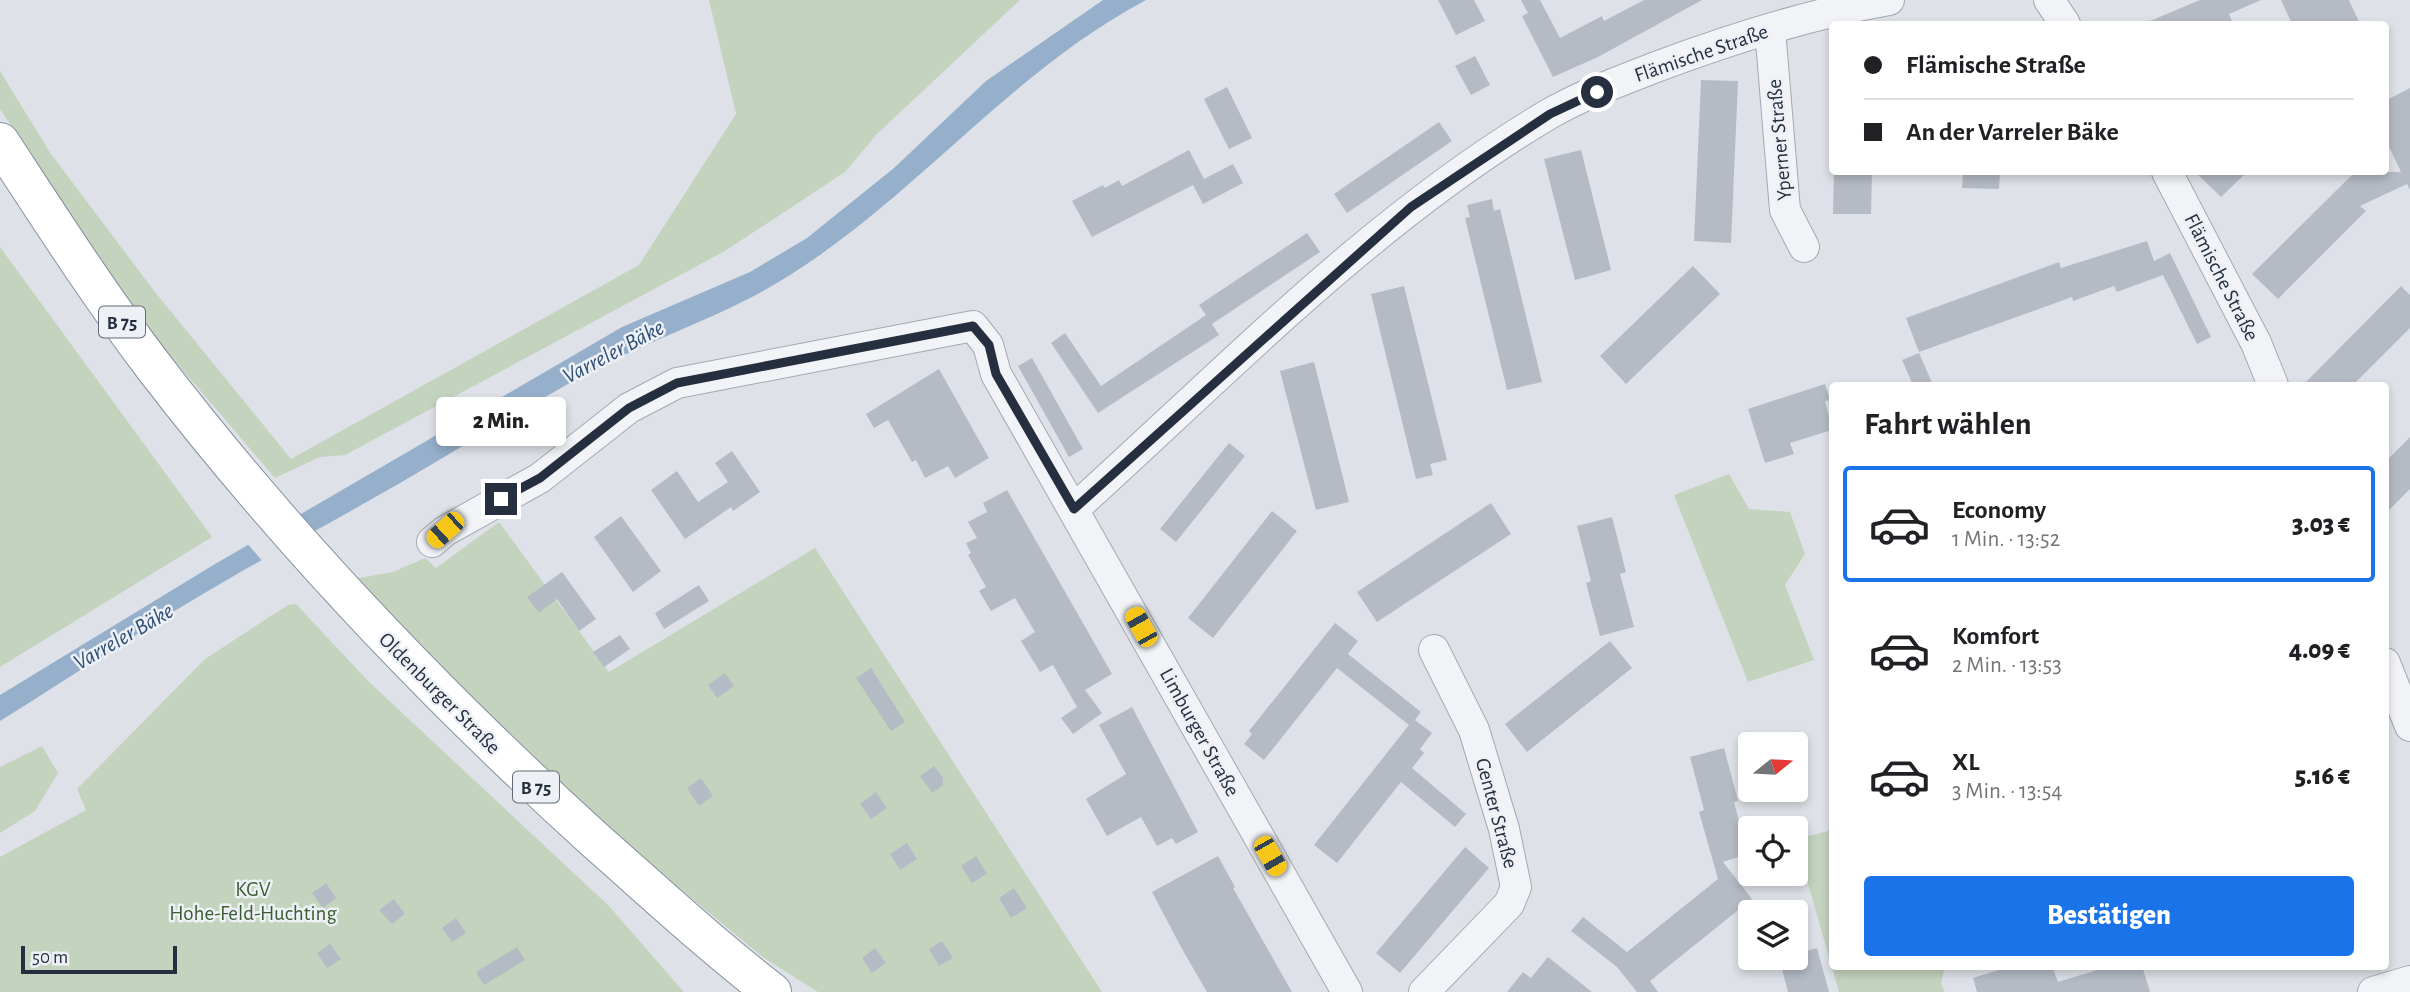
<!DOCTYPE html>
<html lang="de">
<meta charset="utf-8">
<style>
body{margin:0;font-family:"Alegreya Sans",sans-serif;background:#f6f6f6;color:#202124;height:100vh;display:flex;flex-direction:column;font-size:26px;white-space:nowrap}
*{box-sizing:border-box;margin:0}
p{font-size:23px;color:#757577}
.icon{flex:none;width:38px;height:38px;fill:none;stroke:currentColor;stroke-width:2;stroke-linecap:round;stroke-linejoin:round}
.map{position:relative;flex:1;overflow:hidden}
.drawer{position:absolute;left:1829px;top:382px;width:560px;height:588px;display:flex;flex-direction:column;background:#fff;border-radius:7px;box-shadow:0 4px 10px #0003}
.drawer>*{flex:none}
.top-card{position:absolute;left:1829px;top:21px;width:560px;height:154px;border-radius:7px;box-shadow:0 4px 10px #0003;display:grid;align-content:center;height:154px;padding:0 35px;background:#fff}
.needle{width:46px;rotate:72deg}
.tools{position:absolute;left:1738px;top:732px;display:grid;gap:14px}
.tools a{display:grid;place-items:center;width:70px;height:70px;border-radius:7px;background:#fff;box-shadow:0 4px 10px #0003;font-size:35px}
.scale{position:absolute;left:21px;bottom:18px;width:156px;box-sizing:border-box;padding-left:7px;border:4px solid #262f40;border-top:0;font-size:19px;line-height:24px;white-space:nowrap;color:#262f40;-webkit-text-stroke:5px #edf1f6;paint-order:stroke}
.end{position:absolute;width:32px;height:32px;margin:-16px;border:9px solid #262f40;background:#fff;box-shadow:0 0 0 4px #fff}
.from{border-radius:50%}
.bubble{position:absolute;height:49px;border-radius:7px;background:#fff;box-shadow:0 4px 10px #0003;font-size:23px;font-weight:800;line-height:49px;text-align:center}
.car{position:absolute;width:21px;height:42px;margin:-21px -10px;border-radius:9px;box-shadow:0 0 5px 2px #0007;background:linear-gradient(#f5c518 24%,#345 0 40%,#f5c518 0 76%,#345 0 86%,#f5c518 0)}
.top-card b{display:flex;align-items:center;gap:24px;height:66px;font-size:26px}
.top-card b+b{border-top:2px solid #e0e0e0}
.top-card i{width:18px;height:18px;background:#202124}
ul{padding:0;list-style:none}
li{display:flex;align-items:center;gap:21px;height:116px;margin:0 14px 10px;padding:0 21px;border:4px solid transparent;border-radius:7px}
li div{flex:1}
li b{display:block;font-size:26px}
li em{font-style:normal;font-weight:800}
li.on{border-color:#1a73e8}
li>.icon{width:63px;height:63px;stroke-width:1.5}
h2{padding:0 35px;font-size:32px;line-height:84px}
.cta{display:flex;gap:14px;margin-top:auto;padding:14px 35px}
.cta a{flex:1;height:80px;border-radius:7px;background:#1a73e8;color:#fff;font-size:28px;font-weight:800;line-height:80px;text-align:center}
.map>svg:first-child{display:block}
.green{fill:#c3d3be}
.water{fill:#96b0cb}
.pier{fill:#dee2e8}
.building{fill:#b4bbc5}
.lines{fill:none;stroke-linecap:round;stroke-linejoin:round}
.minor-casing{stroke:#a3a9b2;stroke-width:32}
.highway-casing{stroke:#848fa0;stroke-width:40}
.minor{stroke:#f1f3f6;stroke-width:30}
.highway{stroke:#fff;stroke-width:38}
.route{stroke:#262f40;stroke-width:9}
.labels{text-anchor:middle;stroke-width:5;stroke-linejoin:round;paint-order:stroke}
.shield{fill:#edf1f6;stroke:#626977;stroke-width:2}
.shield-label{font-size:19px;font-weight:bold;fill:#262f40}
.street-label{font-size:21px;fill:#262f40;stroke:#edf1f6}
.park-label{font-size:21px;fill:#3a5c32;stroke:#edf1f6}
.water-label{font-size:23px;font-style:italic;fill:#2e4e76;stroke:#edf1f6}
</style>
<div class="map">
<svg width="2410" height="992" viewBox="0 0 2410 992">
<rect width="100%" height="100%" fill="#dee2e8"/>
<path class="green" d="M 709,0 L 1020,0 L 877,134 L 845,172 L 725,251 L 345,455 L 320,457 L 275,478 L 133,312 L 0,109 L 0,71 L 51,154 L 155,292 L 291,459 L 639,265 L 736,114 Z
M 0,247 L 212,537 L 0,667 Z
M 1729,474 L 1749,509 L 1790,512 L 1805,554 L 1785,585 L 1814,660 L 1748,682 L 1674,495 Z
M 499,522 L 609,672 L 815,548 L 1102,992 L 818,992 L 764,958 L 558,788 L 354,579 L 393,572 L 425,558 L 436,568 Z
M 296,604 L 368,681 L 609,906 L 684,992 L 0,992 L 0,857 L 86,810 L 77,789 L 205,659 L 288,605 Z
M 42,746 L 58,773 L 35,811 L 0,833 L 0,767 Z
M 1832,830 L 1832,966 L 1945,966 L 1941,984 L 1945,992 L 1839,992 L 1796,842 L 1796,839 Z"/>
<path class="water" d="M 1103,0 L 1146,0 C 1012,71 917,195 790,275 C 723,318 645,340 575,380 C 504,420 435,464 363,504 C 320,529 275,552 232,577 C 153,622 77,673 0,721 L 0,695 L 215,564 L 622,327 L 750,272 L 807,238 L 894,168 L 986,81 Z"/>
<path class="pier" d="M 296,513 L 315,535 L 264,563 L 246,542 Z"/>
<path class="building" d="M 1438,0 L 1474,0 L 1485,21 L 1456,35 Z
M 1521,0 L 1540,0 L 1560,38 L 1602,16 L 1604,21 L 1644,0 L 1702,0 L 1598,57 L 1553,77 L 1522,16 L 1528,13 Z
M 2200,0 L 2261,0 L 2229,14 L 2233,24 L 2143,24 Z
M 2281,0 L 2349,0 L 2360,24 L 2292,24 Z
M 1475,56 L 1490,85 L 1471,95 L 1455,66 Z
M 1701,80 L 1738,81 L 1731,243 L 1694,241 Z
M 1227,87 L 1252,138 L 1229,149 L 1204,99 Z
M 2410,88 L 2410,190 L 2407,184 L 2360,206 L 2366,211 L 2278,299 L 2252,274 L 2355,172 L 2401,172 L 2385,138 L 2385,101 Z
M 1439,122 L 1452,141 L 1347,213 L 1334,194 Z
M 1189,150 L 1204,179 L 1233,164 L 1243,183 L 1203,204 L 1193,185 L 1092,237 L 1072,201 L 1103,185 L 1105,188 L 1119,180 L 1122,186 Z
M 1581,150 L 1611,270 L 1575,280 L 1544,159 Z
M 1834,172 L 1872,172 L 1871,214 L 1833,214 Z
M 1963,172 L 2000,172 L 1999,189 L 1962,188 Z
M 2195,172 L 2247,172 L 2221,197 Z
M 1492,199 L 1494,211 L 1500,209 L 1542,382 L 1507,390 L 1465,218 L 1470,217 L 1467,205 Z
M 1307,233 L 1320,252 L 1212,324 L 1219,335 L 1098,413 L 1051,343 L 1065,333 L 1101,386 L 1206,315 L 1199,305 Z
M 2147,241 L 2154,261 L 2170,253 L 2211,337 L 2197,344 L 2163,275 L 2117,292 L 2114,286 L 2073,301 L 2072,297 L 1919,352 L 1906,318 L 2059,262 L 2061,268 Z
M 1693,266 L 1720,294 L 1626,384 L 1600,356 Z
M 1404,286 L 1447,460 L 1430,464 L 1433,475 L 1416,479 L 1371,294 Z
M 2401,286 L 2410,295 L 2410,328 L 2353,385 L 2303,385 Z
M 1919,353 L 1933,385 L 1913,385 L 1902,360 Z
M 1032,358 L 1083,449 L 1069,457 L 1018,366 Z
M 1314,362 L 1349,502 L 1316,510 L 1280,371 Z
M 939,369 L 989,458 L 955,478 L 948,466 L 925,478 L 916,460 L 912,462 L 888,420 L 874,428 L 866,414 Z
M 1825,384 L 1830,400 L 1825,401 L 1832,430 L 1790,443 L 1794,454 L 1765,463 L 1748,409 Z
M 2410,437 L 2410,489 L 2385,514 L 2385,462 Z
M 1229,443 L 1245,456 L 1176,542 L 1160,529 Z
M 732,451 L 760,492 L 733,511 L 731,507 L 685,539 L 651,490 L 677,471 L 698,502 L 728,482 L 715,463 Z
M 1007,490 L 1112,674 L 1085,690 L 1102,713 L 1073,734 L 1061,718 L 1077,707 L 1053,665 L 1040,672 L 1021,641 L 1035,632 L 1015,598 L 991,611 L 979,591 L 986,587 L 968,555 L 971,553 L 966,543 L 977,538 L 968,522 L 987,512 L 983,503 Z
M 1491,503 L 1511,534 L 1377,622 L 1357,592 Z
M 1272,511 L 1297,531 L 1213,638 L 1188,618 Z
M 621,516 L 661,571 L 633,592 L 594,537 Z
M 1612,517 L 1626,572 L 1620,574 L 1634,627 L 1600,636 L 1586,583 L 1591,581 L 1577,526 Z
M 562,572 L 596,619 L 579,631 L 557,599 L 539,613 L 527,597 Z
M 699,585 L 709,601 L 664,629 L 655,613 Z
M 1335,623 L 1358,641 L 1348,654 L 1421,712 L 1415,720 L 1432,733 L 1420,749 L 1424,753 L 1412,768 L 1466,814 L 1455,827 L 1401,782 L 1337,863 L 1314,845 L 1409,725 L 1337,668 L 1264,760 L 1244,744 L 1252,734 L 1249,731 Z
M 620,635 L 630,649 L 604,667 L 593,652 Z
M 1610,641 L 1632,668 L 1527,752 L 1505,724 Z
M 871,668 L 905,722 L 891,731 L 856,678 Z
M 725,673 L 734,686 L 717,698 L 708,685 Z
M 1132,707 L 1198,832 L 1176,844 L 1172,838 L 1157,846 L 1141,817 L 1107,836 L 1086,799 L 1126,774 L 1099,725 Z
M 1724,748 L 1738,801 L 1734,802 L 1748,854 L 1723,862 L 1752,899 L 1650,981 L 1658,992 L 1637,992 L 1617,967 L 1571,931 L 1583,917 L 1627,952 L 1718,879 L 1699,812 L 1704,810 L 1690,757 Z
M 934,766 L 943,778 L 943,785 L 932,793 L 920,776 Z
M 701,778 L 713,796 L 699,806 L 687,788 Z
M 876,792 L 887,808 L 871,819 L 860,804 Z
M 907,843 L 917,859 L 900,870 L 890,854 Z
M 1465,847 L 1489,868 L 1400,973 L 1376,953 Z
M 976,856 L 987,874 L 972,883 L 961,866 Z
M 1218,856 L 1235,887 L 1233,888 L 1292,992 L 1207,992 L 1182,949 L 1152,892 Z
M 326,883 L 336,898 L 323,908 L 312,893 Z
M 1014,888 L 1027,908 L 1011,918 L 999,898 Z
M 394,899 L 405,914 L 392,924 L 379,910 Z
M 456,918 L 466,933 L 452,942 L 442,928 Z
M 942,941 L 953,958 L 939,966 L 929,949 Z
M 330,944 L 341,959 L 327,968 L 317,953 Z
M 517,947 L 525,960 L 484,985 L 476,972 Z
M 875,948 L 886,963 L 872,973 L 862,958 Z
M 1817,948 L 1829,992 L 1788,992 L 1779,958 L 1796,957 L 1796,954 Z
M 1548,957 L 1592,992 L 1507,992 L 1523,972 L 1531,978 Z
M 2011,966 L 2052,966 L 2058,982 L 2110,966 L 2142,966 L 2150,992 L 1977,992 L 1973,978 Z"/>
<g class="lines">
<defs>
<path id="minor" d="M 2049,0 L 2065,24
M 1770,29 L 1785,210 L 1804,247
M 2167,172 L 2256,343 L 2273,385
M 1074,509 C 1226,372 1372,219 1549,114 C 1582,95 1620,81 1656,67 C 1731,39 1809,14 1889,0
M 432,542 L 445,531 L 540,478 L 629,408 L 677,383 L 973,326 L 988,345 L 996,374 L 1347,992
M 2385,663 L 2410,726
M 1424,992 L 1509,904 L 1516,887 L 1504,829 L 1474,730 L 1434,650
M 2373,992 L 2410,981"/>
<path id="highway" d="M 0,142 C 50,218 99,295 154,367 C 286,539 435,695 596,841 C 654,892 711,945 772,992"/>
</defs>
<use href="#minor" class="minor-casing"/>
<use href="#highway" class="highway-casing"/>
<use href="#minor" class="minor"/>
<use href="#highway" class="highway"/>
</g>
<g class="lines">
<path class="route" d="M 501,499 L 540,478 L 629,408 L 677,383 L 973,326 L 989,345 L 996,374 L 1074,509 L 1411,207 L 1550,114 L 1597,92"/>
</g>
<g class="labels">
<g class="shield">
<rect x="99" y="306.5" width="46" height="31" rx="5"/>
<rect x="513" y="771.5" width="46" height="31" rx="5"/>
</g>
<g class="shield-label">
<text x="122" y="329">B 75</text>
<text x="536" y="794">B 75</text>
</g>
<g class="street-label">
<text transform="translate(1701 53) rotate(-19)" y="7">Flämische Straße</text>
<text transform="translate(1779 140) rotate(-95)" y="7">Yperner Straße</text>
<text transform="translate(2222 277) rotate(63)" y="7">Flämische Straße</text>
<text transform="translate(440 693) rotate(45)" y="7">Oldenburger Straße</text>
<text transform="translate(1200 732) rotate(61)" y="7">Limburger Straße</text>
<text transform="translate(1497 813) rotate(75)" y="7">Genter Straße</text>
</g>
<g class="park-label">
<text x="253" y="896">KGV<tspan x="253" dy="24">Hohe-Feld-Huchting</tspan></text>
</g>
<g class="water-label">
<text transform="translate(613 351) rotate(-28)" y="8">Varreler Bäke</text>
<text transform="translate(123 636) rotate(-30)" y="8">Varreler Bäke</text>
</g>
</g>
</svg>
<div class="tools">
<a><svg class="needle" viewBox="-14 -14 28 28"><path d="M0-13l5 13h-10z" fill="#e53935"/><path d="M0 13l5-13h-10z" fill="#757577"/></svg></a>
<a><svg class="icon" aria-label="locate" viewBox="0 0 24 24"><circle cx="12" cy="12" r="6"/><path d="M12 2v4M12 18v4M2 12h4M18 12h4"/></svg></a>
<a><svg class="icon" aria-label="layers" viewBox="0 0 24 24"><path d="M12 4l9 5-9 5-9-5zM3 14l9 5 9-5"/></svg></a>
</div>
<div class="scale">50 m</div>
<i class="end from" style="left:1597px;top:92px"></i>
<i class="end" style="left:501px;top:499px"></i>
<div class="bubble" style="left:436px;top:397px;width:130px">2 Min.</div>
<i class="car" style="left:445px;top:530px;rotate:228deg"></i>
<i class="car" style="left:1141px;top:627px;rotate:331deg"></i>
<i class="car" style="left:1270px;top:856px;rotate:150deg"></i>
<div class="top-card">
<b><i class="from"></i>Flämische Straße</b>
<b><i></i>An der Varreler Bäke</b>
</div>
<section class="drawer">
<h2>Fahrt wählen</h2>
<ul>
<li class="on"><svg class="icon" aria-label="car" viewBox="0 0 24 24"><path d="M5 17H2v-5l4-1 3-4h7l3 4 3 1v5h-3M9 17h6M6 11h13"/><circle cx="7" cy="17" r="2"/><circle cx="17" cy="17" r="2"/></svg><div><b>Economy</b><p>1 Min. · 13:52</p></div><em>3.03 €</em></li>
<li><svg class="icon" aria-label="car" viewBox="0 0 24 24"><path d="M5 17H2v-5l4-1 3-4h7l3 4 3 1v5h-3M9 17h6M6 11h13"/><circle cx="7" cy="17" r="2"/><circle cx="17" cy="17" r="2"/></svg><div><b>Komfort</b><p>2 Min. · 13:53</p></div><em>4.09 €</em></li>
<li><svg class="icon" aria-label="car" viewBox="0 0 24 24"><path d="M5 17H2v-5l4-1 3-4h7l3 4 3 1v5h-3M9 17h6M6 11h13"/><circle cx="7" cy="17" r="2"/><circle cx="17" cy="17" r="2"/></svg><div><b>XL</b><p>3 Min. · 13:54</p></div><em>5.16 €</em></li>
</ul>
<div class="cta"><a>Bestätigen</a></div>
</section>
</div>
